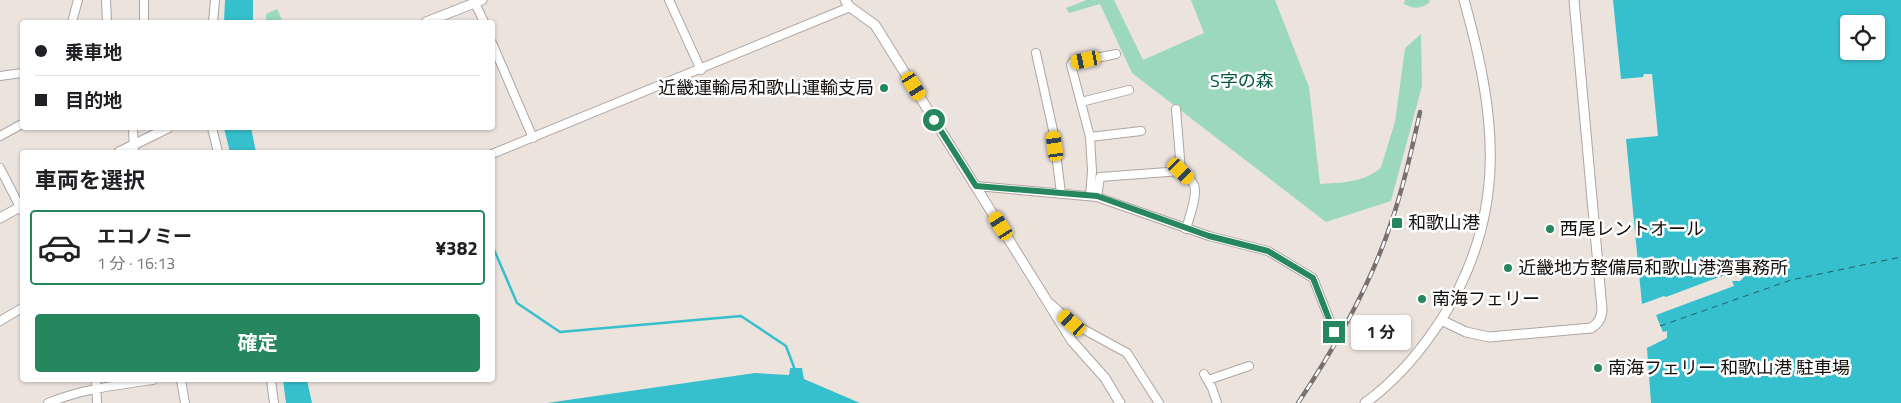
<!DOCTYPE html>
<html lang="ja">
<meta charset="utf-8">
<style>
body{margin:0;font-family:"Titillium Web","Noto Sans JP",sans-serif;background:#f6f6f6;color:#202124;height:100vh;display:flex;flex-direction:column;font-size:19px;white-space:nowrap}
*{box-sizing:border-box;margin:0}
p{font-size:16px;color:#757577}
.icon{flex:none;width:28px;height:28px;fill:none;stroke:currentColor;stroke-width:2;stroke-linecap:round;stroke-linejoin:round}
.map{position:relative;flex:1;overflow:hidden}
.panel{position:absolute;left:20px;top:150px;width:475px;height:232px;display:flex;flex-direction:column;background:#fff;border-radius:5px;box-shadow:0 1px 4px #0004}
.panel>*{flex:none}
.guide{position:absolute;left:20px;top:20px;width:475px;height:110px;border-radius:5px;box-shadow:0 1px 4px #0004;display:grid;align-content:center;height:110px;padding:0 15px;background:#fff}
.controls{position:absolute;left:1840px;top:15px;display:grid;gap:10px}
.controls a{display:grid;place-items:center;width:45px;height:45px;border-radius:5px;background:#fff;box-shadow:0 1px 4px #0004;font-size:25px}
.end{position:absolute;width:22px;height:22px;margin:-11px;border:6px solid #26875f;background:#fff;box-shadow:0 0 0 2px #fff}
.from{border-radius:50%}
.bubble{position:absolute;height:35px;border-radius:5px;background:#fff;box-shadow:0 1px 4px #0004;font-size:16px;font-weight:700;line-height:35px;text-align:center}
.car{position:absolute;width:15px;height:30px;margin:-15px -8px;border-radius:6px;box-shadow:0 0 4px 1px #0007;background:linear-gradient(#f5c518 24%,#345 0 40%,#f5c518 0 76%,#345 0 86%,#f5c518 0)}
.guide b{display:flex;align-items:center;gap:18px;height:48px;font-size:19px}
.guide b+b{border-top:1px solid #e0e0e0}
.guide i{width:12px;height:12px;background:#202124}
ul{padding:0;list-style:none}
li{display:flex;align-items:center;gap:15px;height:75px;margin:0 10px 8px;padding:0 5px;border:2px solid transparent;border-radius:5px}
li div{flex:1}
li b{display:block;font-size:19px}
li em{font-style:normal;font-weight:700}
li.active{border-color:#26875f}
li>.icon{width:45px;height:45px;stroke-width:1.5}
h2{padding:0 15px;font-size:22px;line-height:60px}
.cta{display:flex;gap:10px;margin-top:auto;padding:10px 15px}
.cta a{flex:1;height:58px;border-radius:5px;background:#26875f;color:#fff;font-size:20px;font-weight:700;line-height:58px;text-align:center}
.map>svg:first-child{display:block}
.green{fill:#9cd9bc}
.water{fill:#36bfcc;fill-rule:evenodd}
.lines{fill:none;stroke-linecap:round;stroke-linejoin:round}
.stream{stroke:#36bfcc;stroke-width:2.5}
.ferry{stroke:#265c61;stroke-width:1;stroke-dasharray:6 5;stroke-linecap:butt}
.minor-casing{stroke:#aea5a0;stroke-width:10}
.tertiary-casing{stroke:#aea5a0;stroke-width:11}
.minor{stroke:#fff;stroke-width:8}
.tertiary{stroke:#fff;stroke-width:9}
.rail-casing{stroke:#77706d;stroke-width:4.5}
.rail{stroke:#fff;stroke-width:2.5;stroke-dasharray:8;stroke-linecap:butt}
.route{stroke:#26875f;stroke-width:6}
.poi-dot{fill:#26875f;stroke:#fff;stroke-width:2}
.labels{text-anchor:middle;stroke-width:5;stroke-linejoin:round;paint-order:stroke}
.park-label{font-size:18px;fill:#00563b;stroke:#fff}
.poi-label{font-size:18px;fill:#14100e;stroke:#fff;text-anchor:start}
</style>
<div class="map">
<svg width="1901" height="403" viewBox="0 0 1901 403">
<rect width="100%" height="100%" fill="#ece3dd"/>
<path class="green" d="M 1087,0 L 1114,0 L 1143,60 L 1204,33 L 1191,0 L 1275,0 L 1309,87 L 1320,184 C 1340,183 1367,182 1381,167 L 1395,122 L 1405,48 L 1421,34 L 1422,86 L 1391,201 L 1326,222 L 1132,73 L 1100,4 L 1069,13 L 1066,8 Z
M 1405,0 L 1430,0 L 1429,3 C 1420,9 1414,9 1404,4 Z
M 277,9 L 283,22 L 266,22 L 266,14 Z"/>
<path class="water" d="M 225,0 L 253,0 L 253,22 L 224,22 Z
M 1613,0 L 1901,0 L 1901,403 L 1651,403 L 1647,348 L 1667,338 L 1667,331 L 1663,332 L 1656,315 L 1734,286 L 1732,281 L 1740,281 L 1743,278 L 1743,273 L 1751,270 L 1754,275 C 1759,277 1763,275 1765,269 L 1762,263 L 1757,262 L 1741,270 L 1735,269 L 1730,273 L 1666,297 L 1664,296 L 1642,304 L 1626,139 L 1658,136 L 1652,74 L 1644,74 L 1643,77 L 1621,79 ZM 1849,24 L 1876,24 L 1876,51 L 1849,51 Z
M 224,128 L 251,128 L 256,152 L 230,152 Z
M 790,368 L 802,368 L 804,379 L 860,403 L 547,403 L 755,373 L 789,375 Z
M 283,380 L 307,380 L 312,403 L 286,403 Z"/>
<g class="lines">
<path class="stream" d="M 492,245 L 517,303 L 560,332 L 741,316 L 786,346 L 795,370"/>
<path class="ferry" d="M 1660,326 L 1791,280 L 1901,257"/>
<defs>
<path id="minor" d="M 106,0 L 107,22
M 144,0 L 144,22
M 669,0 L 701,70
M 475,3 L 484,22
M 72,22 L 78,0
M 213,22 L 215,0
M 492,43 L 533,138
M 1036,53 L 1053,130 L 1061,193
M 0,76 L 22,73
M 1081,102 L 1129,90
M 1176,109 L 1181,171 C 1185,175 1192,180 1194,185 C 1198,195 1189,218 1186,229
M 133,128 L 134,152
M 212,128 L 218,152
M 0,136 L 22,124
M 1090,137 L 1141,131
M 492,154 L 850,7
M 0,168 L 22,211
M 976,186 L 1097,197 L 1209,236 L 1268,251 L 1313,278 L 1334,331
M 1090,196 L 1092,171 L 1090,137 L 1071,65 L 1072,63 L 1116,54
M 1097,197 L 1100,177 L 1181,171
M 1051,304 L 1072,323 L 1127,353 L 1159,403
M 0,321 L 22,308
M 1204,374 L 1212,388 L 1217,403
M 96,380 L 97,403
M 181,380 L 185,403
M 271,380 L 274,403
M 1208,380 L 1249,366
M 48,403 C 82,389 117,385 153,380"/>
<path id="tertiary" d="M 845,0 L 850,7 L 875,25 L 1072,341 L 1105,378 L 1120,403
M 426,22 L 482,0
M 119,152 L 168,128
M 0,218 L 22,206
M 1441,320 L 1466,332 L 1489,337 L 1591,328 C 1598,324 1602,318 1602,309 L 1574,0
M 1365,403 C 1397,380 1422,350 1443,317 C 1509,211 1496,114 1464,0"/>
</defs>
<use href="#minor" class="minor-casing"/>
<use href="#tertiary" class="tertiary-casing"/>
<use href="#minor" class="minor"/>
<use href="#tertiary" class="tertiary"/>
<defs>
<path id="rail" d="M 1298,403 C 1336,346 1371,285 1392,220 C 1404,185 1412,149 1420,112"/>
</defs>
<use href="#rail" class="rail-casing"/>
<use href="#rail" class="rail"/>
</g>
<g class="lines">
<path class="route" d="M 934,120 L 976,186 L 1097,196 L 1209,236 L 1268,251 L 1313,278 L 1334,332"/>
</g>
<g class="poi-dot">
<circle cx="884" cy="88" r="5"/>
<rect x="1391" y="217" width="12" height="12" rx="2.5"/>
<circle cx="1550" cy="229" r="5"/>
<circle cx="1508" cy="268" r="5"/>
<circle cx="1422" cy="299" r="5"/>
<circle cx="1598" cy="368" r="5"/>
</g>
<g class="labels">
<g class="park-label">
<text x="1242" y="87">S字の森</text>
</g>
<g class="poi-label">
<text x="874" y="94" text-anchor="end">近畿運輸局和歌山運輸支局</text>
<text x="1408" y="229">和歌山港</text>
<text x="1560" y="235">西尾レントオール</text>
<text x="1518" y="274">近畿地方整備局和歌山港湾事務所</text>
<text x="1432" y="305">南海フェリー</text>
<text x="1608" y="374">南海フェリー 和歌山港 駐車場</text>
</g>
</g>
</svg>
<div class="controls">
<a><svg class="icon" aria-label="locate" viewBox="0 0 24 24"><circle cx="12" cy="12" r="6"/><path d="M12 2v4M12 18v4M2 12h4M18 12h4"/></svg></a>
</div>
<i class="end from" style="left:934px;top:120px"></i>
<i class="end" style="left:1334px;top:332px"></i>
<div class="bubble" style="left:1351px;top:315px;width:60px">1 分</div>
<i class="car" style="left:1086px;top:60px;rotate:258deg"></i>
<i class="car" style="left:914px;top:86px;rotate:148deg"></i>
<i class="car" style="left:1055px;top:146px;rotate:352deg"></i>
<i class="car" style="left:1181px;top:171px;rotate:134deg"></i>
<i class="car" style="left:1001px;top:226px;rotate:328deg"></i>
<i class="car" style="left:1072px;top:323px;rotate:312deg"></i>
<div class="guide">
<b><i class="from"></i>乗車地</b>
<b><i></i>目的地</b>
</div>
<section class="panel">
<h2>車両を選択</h2>
<ul>
<li class="active"><svg class="icon" aria-label="car" viewBox="0 0 24 24"><path d="M5 17H2v-5l4-1 3-4h7l3 4 3 1v5h-3M9 17h6M6 11h13"/><circle cx="7" cy="17" r="2"/><circle cx="17" cy="17" r="2"/></svg><div><b>エコノミー</b><p>1 分 · 16:13</p></div><em>¥382</em></li>
</ul>
<div class="cta"><a>確定</a></div>
</section>
</div>
